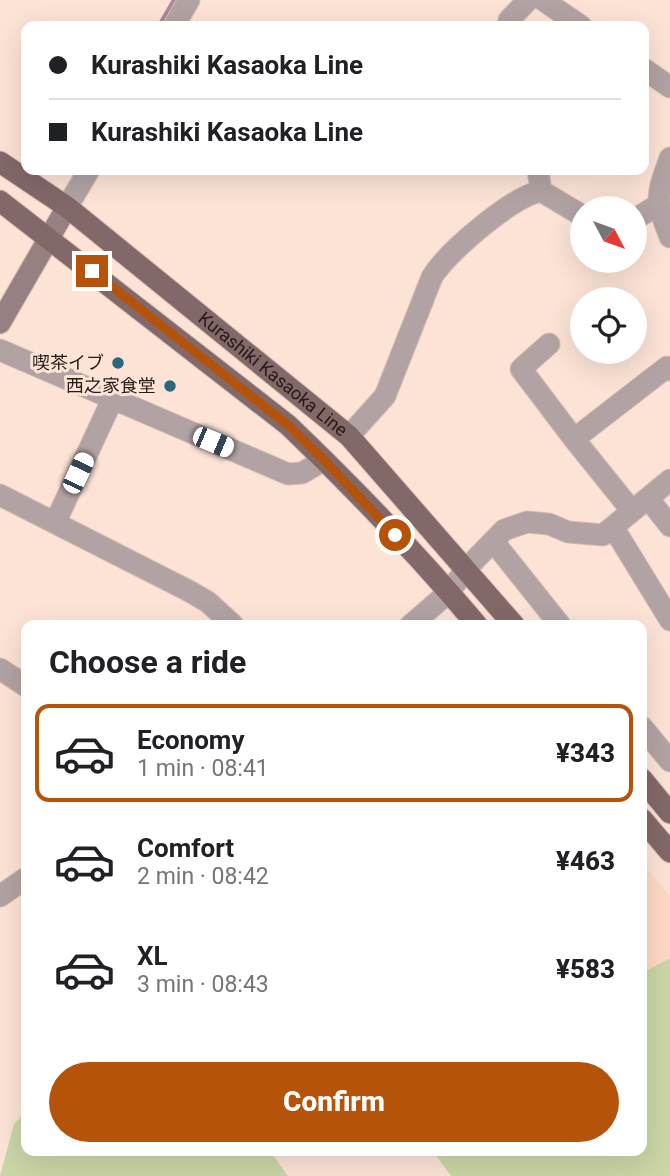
<!DOCTYPE html>
<meta charset="utf-8">
<style>
body{margin:0;font-family:Roboto,"Noto Sans JP",sans-serif;background:#f2f2f2;color:#202124;height:100vh;display:flex;flex-direction:column;font-size:26px;white-space:nowrap}
*{box-sizing:border-box;margin:0}
p{font-size:23px;color:#757577}
.icon{flex:none;width:38px;height:38px;fill:none;stroke:currentColor;stroke-width:2;stroke-linecap:round;stroke-linejoin:round}
.map{position:relative;flex:1;overflow:hidden}
.drawer{position:absolute;left:21px;top:620px;width:626px;height:536px;display:flex;flex-direction:column;background:#fff;border-radius:14px;box-shadow:0 7px 28px #0002}
.drawer>*{flex:none}
.banner{position:absolute;left:21px;top:21px;width:628px;height:154px;border-radius:14px;box-shadow:0 7px 28px #0002;display:grid;align-content:center;height:154px;padding:0 28px;background:#fff}
.needle{width:46px;rotate:131deg}
.buttons{position:absolute;left:570px;top:196px;display:grid;gap:14px}
.buttons a{display:grid;place-items:center;width:77px;height:77px;border-radius:50%;background:#fff;box-shadow:0 7px 28px #0002;font-size:35px}
.end{position:absolute;width:32px;height:32px;margin:-16px;border:9px solid #b45309;background:#fff;box-shadow:0 0 0 4px #fff}
.from{border-radius:50%}
.car{position:absolute;width:21px;height:42px;margin:-21px -10px;border-radius:9px;box-shadow:0 0 5px 2px #0007;background:linear-gradient(#fff 24%,#345 0 40%,#fff 0 76%,#345 0 86%,#fff 0)}
.banner b{display:flex;align-items:center;gap:24px;height:66px;font-size:26px}
.banner b+b{border-top:2px solid #e0e0e0}
.banner i{width:18px;height:18px;background:#202124}
ul{padding:0;list-style:none}
li{display:flex;align-items:center;gap:21px;height:98px;margin:0 14px 10px;padding:0 14px;border:4px solid transparent;border-radius:14px}
li div{flex:1}
li b{display:block;font-size:26px}
li em{font-style:normal;font-weight:800}
li.active{border-color:#b45309}
li>.icon{width:63px;height:63px;stroke-width:1.5}
h2{padding:0 28px;font-size:32px;line-height:84px}
.primary-button{display:flex;gap:14px;margin-top:auto;padding:14px 28px}
.primary-button a{flex:1;height:80px;border-radius:42px;background:#b45309;color:#fff;font-size:28px;font-weight:800;line-height:80px;text-align:center}
.map>svg:first-child{display:block}
.built{fill:#fed8c3}
.green{fill:#cad6a6}
.lines{fill:none;stroke-linecap:round;stroke-linejoin:round}
.stream{stroke:#ac869a;stroke-width:6}
.street-casing{stroke:#d5bfb3;stroke-width:23}
.secondary-casing{stroke:#d5bfb3;stroke-width:23}
.primary-casing{stroke:#d5bfb3;stroke-width:23}
.street{stroke:#b2a2a3;stroke-width:21}
.secondary{stroke:#978081;stroke-width:21}
.primary{stroke:#836869;stroke-width:21}
.route{stroke:#b45309;stroke-width:9}
.poi-dot{fill:#29677d;stroke:#fce3d6;stroke-width:2.5}
.labels{text-anchor:middle;stroke-width:6;stroke-linejoin:round;paint-order:stroke}
.poi-label{font-size:18px;fill:#251a14;stroke:#fce3d6;text-anchor:end}
.street-label{font-size:18px;fill:#251a14;stroke:#fce3d6}
</style>
<div class="map">
<svg width="670" height="1176" viewBox="0 0 670 1176">
<rect width="100%" height="100%" fill="#fce3d6"/>
<path class="built" d="M 642,864 L 670,896 L 670,957 L 642,973 Z"/>
<path class="green" d="M 670,958 L 670,1176 L 451,1176 L 432,1150 L 642,1150 L 642,973 Z
M 26,1111 L 26,1150 L 269,1150 L 288,1176 L 0,1176 L 14,1124 Z"/>
<g class="lines">
<path class="stream" d="M 160,26 L 175,0"/>
<defs>
<path id="street" d="M 543,0 L 581,26
M 174,26 L 189,0
M 508,26 L 509,20 L 528,0
M 644,69 L 670,87
M 670,158 C 656,197 655,199 670,237
M 541,191 L 583,216
M 67,207 L 89,170
M 635,219 L 658,205
M 549,344 L 521,369 L 574,439 L 667,367 L 670,370
M 0,350 L 288,474 L 302,473 L 324,460
M 349,436 L 385,396 L 432,277 C 448,251 512,197 541,191 L 538,170
M 574,439 L 632,511
M 0,495 L 189,591 L 208,602 L 233,625
M 648,498 L 670,526
M 55,523 L 113,398
M 613,527 L 670,620
M 493,541 L 560,625
M 411,625 L 449,592 L 467,568 L 504,530 L 527,522 L 549,524 L 568,532 L 603,535 L 670,480
M 0,669 L 26,686
M 642,727 L 670,761
M 0,896 L 26,878"/>
<path id="secondary" d="M 0,323 L 67,207"/>
<g id="primary">
<path id="s1" d="M 0,162 L 67,207 L 349,436 L 514,625"/>
<path d="M 0,201 L 288,425 C 354,488 418,555 477,625"/>
<path d="M 642,779 L 670,813"/>
<path d="M 642,819 L 670,852"/>
</g>
</defs>
<use href="#street" class="street-casing"/>
<use href="#secondary" class="secondary-casing"/>
<use href="#primary" class="primary-casing"/>
<use href="#street" class="street"/>
<use href="#secondary" class="secondary"/>
<use href="#primary" class="primary"/>
</g>
<g class="lines">
<path class="route" d="M 92,271 L 288,425 L 324,460 L 395,535"/>
</g>
<g class="poi-dot">
<circle cx="118" cy="363" r="7"/>
<circle cx="170" cy="386" r="7"/>
</g>
<g class="labels">
<g class="poi-label">
<text x="104" y="369">喫茶イブ</text>
<text x="156" y="392">西之家食堂</text>
</g>
<g class="street-label">
<text dy="6" stroke="none"><textPath href="#s1" startOffset="346">Kurashiki Kasaoka Line</textPath></text>
</g>
</g>
</svg>
<div class="buttons">
<a><svg class="needle" viewBox="-14 -14 28 28"><path d="M0-13l5 13h-10z" fill="#e53935"/><path d="M0 13l5-13h-10z" fill="#757577"/></svg></a>
<a><svg class="icon" aria-label="locate" viewBox="0 0 24 24"><circle cx="12" cy="12" r="6"/><path d="M12 2v4M12 18v4M2 12h4M18 12h4"/></svg></a>
</div>
<i class="end from" style="left:395px;top:535px"></i>
<i class="end" style="left:92px;top:271px"></i>
<i class="car" style="left:213px;top:442px;rotate:113deg"></i>
<i class="car" style="left:78px;top:473px;rotate:25deg"></i>
<div class="banner">
<b><i class="from"></i>Kurashiki Kasaoka Line</b>
<b><i></i>Kurashiki Kasaoka Line</b>
</div>
<section class="drawer">
<h2>Choose a ride</h2>
<ul>
<li class="active"><svg class="icon" aria-label="car" viewBox="0 0 24 24"><path d="M5 17H2v-5l4-1 3-4h7l3 4 3 1v5h-3M9 17h6M6 11h13"/><circle cx="7" cy="17" r="2"/><circle cx="17" cy="17" r="2"/></svg><div><b>Economy</b><p>1 min · 08:41</p></div><em>¥343</em></li>
<li><svg class="icon" aria-label="car" viewBox="0 0 24 24"><path d="M5 17H2v-5l4-1 3-4h7l3 4 3 1v5h-3M9 17h6M6 11h13"/><circle cx="7" cy="17" r="2"/><circle cx="17" cy="17" r="2"/></svg><div><b>Comfort</b><p>2 min · 08:42</p></div><em>¥463</em></li>
<li><svg class="icon" aria-label="car" viewBox="0 0 24 24"><path d="M5 17H2v-5l4-1 3-4h7l3 4 3 1v5h-3M9 17h6M6 11h13"/><circle cx="7" cy="17" r="2"/><circle cx="17" cy="17" r="2"/></svg><div><b>XL</b><p>3 min · 08:43</p></div><em>¥583</em></li>
</ul>
<div class="primary-button"><a>Confirm</a></div>
</section>
</div>
